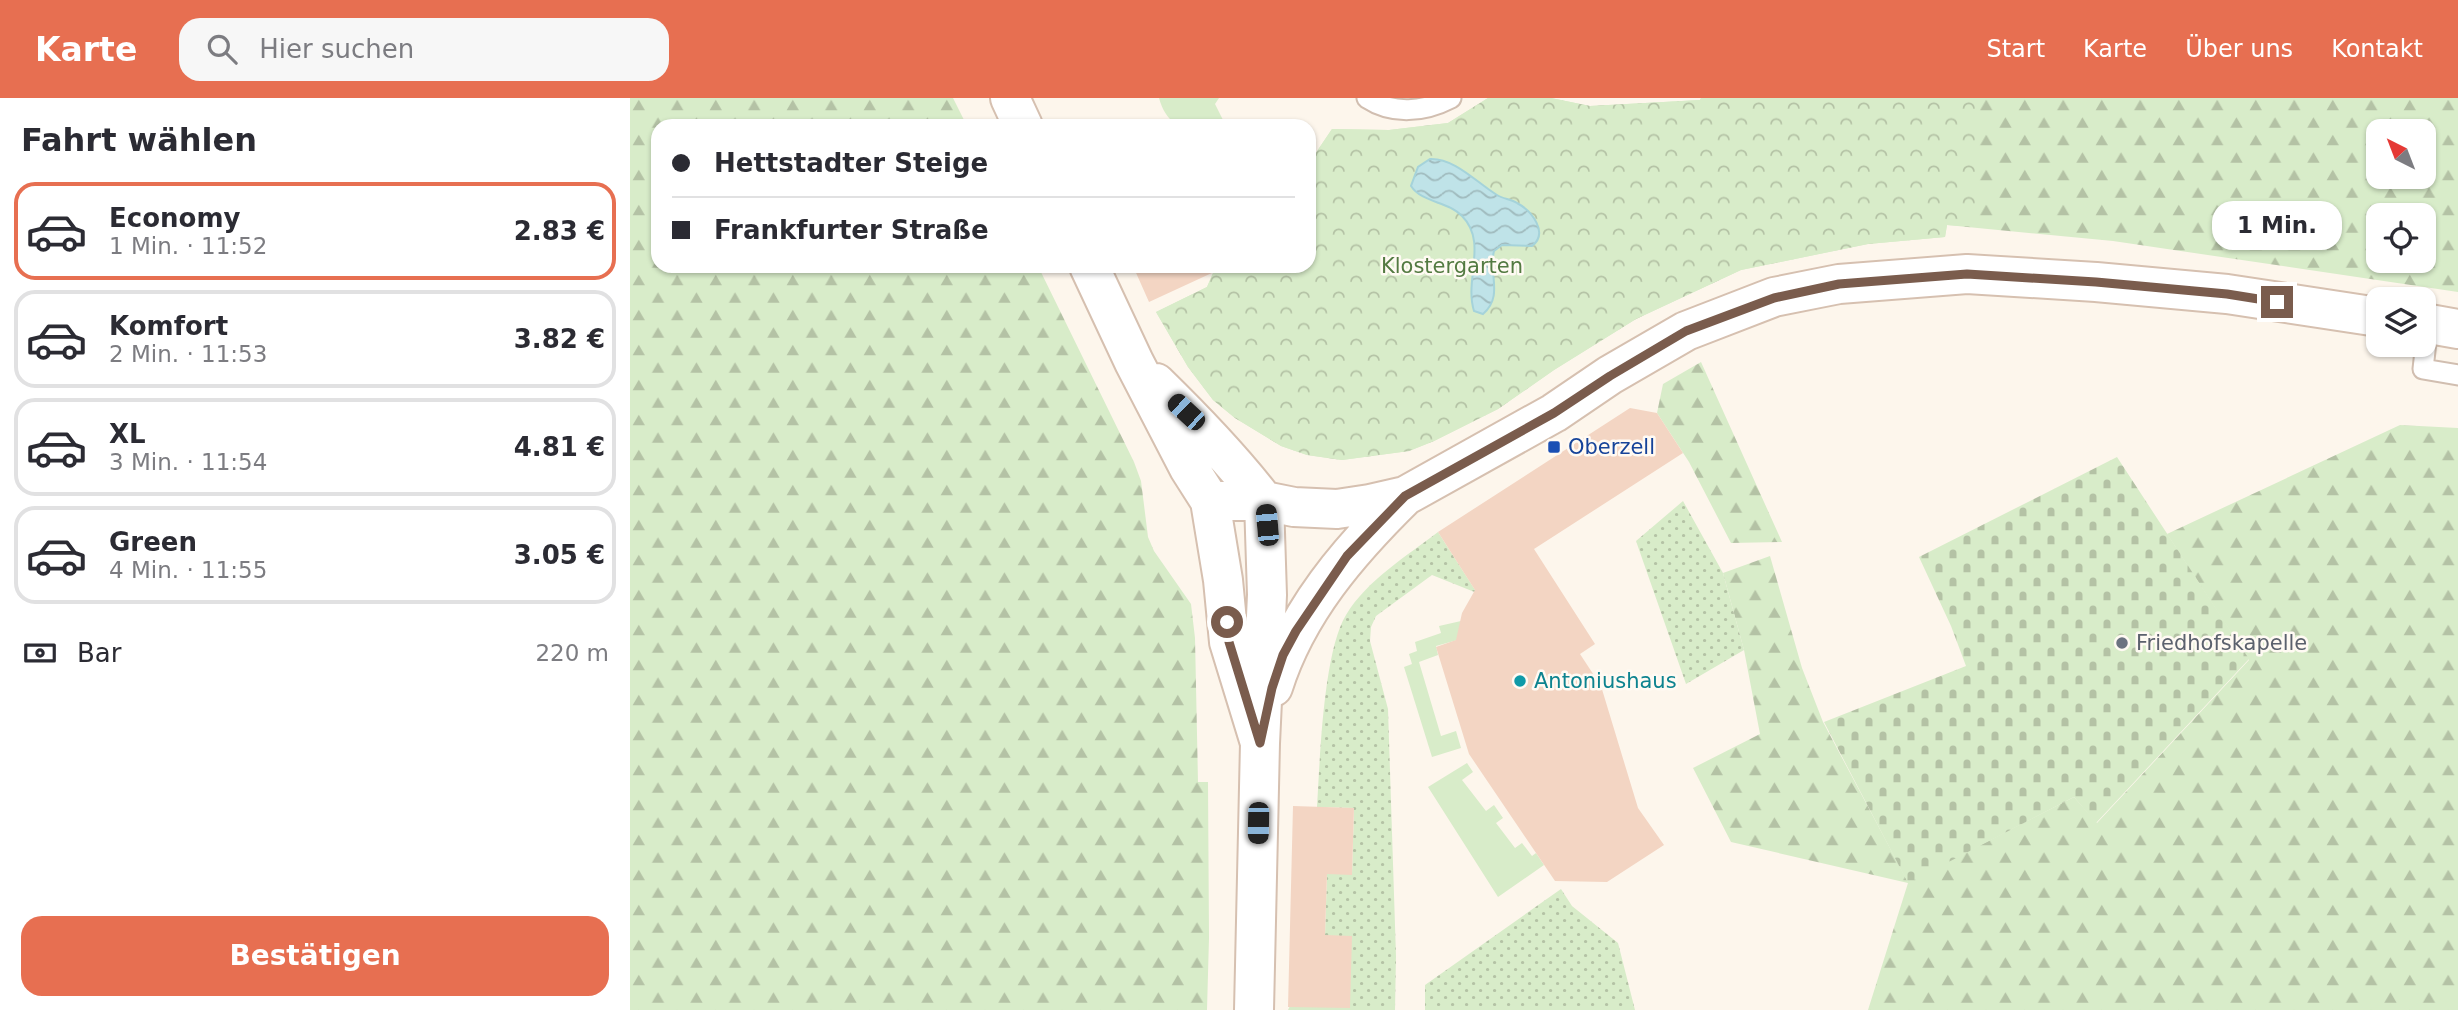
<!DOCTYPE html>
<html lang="de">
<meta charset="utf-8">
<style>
body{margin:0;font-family:"DejaVu Sans",sans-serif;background:#f7f7f7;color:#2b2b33;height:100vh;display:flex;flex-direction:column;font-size:26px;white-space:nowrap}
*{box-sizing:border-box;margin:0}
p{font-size:23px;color:#7c7c81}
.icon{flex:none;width:38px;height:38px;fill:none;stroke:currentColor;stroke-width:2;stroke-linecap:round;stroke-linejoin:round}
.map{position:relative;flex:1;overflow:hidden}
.sheet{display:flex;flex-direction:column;background:#fff;width:630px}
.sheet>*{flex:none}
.banner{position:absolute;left:21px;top:21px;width:665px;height:154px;border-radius:21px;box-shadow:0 2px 5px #0004;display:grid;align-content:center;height:154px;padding:0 21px;background:#fff}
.needle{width:46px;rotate:318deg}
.fabs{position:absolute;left:1736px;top:21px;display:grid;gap:14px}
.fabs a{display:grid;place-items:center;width:70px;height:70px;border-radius:14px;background:#fff;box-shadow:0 2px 5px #0004;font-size:35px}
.end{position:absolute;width:32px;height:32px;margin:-16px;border:9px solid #7a5c4d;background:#fff;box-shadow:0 0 0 4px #fff}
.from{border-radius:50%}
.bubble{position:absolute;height:49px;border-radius:21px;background:#fff;box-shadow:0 2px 5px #0004;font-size:23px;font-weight:800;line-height:49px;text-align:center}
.car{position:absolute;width:21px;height:42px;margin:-21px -10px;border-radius:9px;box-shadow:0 0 5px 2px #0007;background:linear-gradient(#222 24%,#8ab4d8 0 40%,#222 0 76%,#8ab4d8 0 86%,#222 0)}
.banner b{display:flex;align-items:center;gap:24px;height:66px;font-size:26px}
.banner b+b{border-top:2px solid #e1e1e2}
.banner i{width:18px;height:18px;background:#2b2b33}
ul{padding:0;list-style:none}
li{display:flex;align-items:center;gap:21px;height:98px;margin:0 14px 10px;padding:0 7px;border:4px solid #e1e1e2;border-radius:21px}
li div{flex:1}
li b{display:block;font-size:26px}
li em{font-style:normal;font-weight:800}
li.active{border-color:#e76f51}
li>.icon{width:63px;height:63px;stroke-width:1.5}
h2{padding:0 21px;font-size:32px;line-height:84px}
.pay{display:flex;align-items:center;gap:18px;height:77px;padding:0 21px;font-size:26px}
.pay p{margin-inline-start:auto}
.button{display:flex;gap:14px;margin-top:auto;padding:14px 21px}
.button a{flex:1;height:80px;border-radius:21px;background:#e76f51;color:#fff;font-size:28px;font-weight:800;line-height:80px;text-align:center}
header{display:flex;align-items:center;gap:42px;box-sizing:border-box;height:98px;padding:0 35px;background:#e76f51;color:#fff}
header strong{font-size:33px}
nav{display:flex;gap:38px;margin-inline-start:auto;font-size:24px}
.search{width:490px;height:63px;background:#f7f7f7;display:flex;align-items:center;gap:18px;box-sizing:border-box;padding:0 24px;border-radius:21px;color:#7c7c81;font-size:26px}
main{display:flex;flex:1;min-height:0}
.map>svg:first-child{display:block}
.grass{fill:#d8ecc9}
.forest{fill:url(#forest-firs);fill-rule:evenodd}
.cemetery{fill:url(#cemetery-stones)}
.park{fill:url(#park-crowns)}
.garden{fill:url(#garden-dots)}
.water{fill:url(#water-waves);stroke:#a5d3da;stroke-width:2}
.building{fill:#f3d5c3}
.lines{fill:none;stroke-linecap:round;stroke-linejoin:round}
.lane-casing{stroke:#d1beb0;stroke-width:23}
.secondary-casing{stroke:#d6c0b0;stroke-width:42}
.lane{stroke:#fff;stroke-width:19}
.secondary{stroke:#fff;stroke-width:38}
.route{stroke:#7a5c4d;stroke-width:9}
.transit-dot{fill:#1a4fb4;stroke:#fffaf3;stroke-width:2.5}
.worship-dot{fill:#6b7280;stroke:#fffaf3;stroke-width:2.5}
.culture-dot{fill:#0f9aa8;stroke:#fffaf3;stroke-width:2.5}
.labels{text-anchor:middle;stroke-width:5;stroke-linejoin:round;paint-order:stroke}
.park-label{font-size:21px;fill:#537a41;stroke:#fffaf3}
.transit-label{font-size:21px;fill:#164399;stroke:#fffaf3;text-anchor:start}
.worship-label{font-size:21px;fill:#5b616d;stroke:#fffaf3;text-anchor:start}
.culture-label{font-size:21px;fill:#0d838f;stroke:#fffaf3;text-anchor:start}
</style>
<header>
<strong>Karte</strong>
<div class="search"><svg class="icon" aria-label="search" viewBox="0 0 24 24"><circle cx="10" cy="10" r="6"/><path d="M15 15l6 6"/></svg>Hier suchen</div>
<nav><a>Start</a><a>Karte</a><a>Über uns</a><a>Kontakt</a></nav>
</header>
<main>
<section class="sheet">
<h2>Fahrt wählen</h2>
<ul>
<li class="active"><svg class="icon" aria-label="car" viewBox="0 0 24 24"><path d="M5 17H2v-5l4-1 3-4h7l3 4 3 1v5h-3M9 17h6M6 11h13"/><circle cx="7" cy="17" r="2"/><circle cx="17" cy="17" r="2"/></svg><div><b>Economy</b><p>1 Min. · 11:52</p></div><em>2.83 €</em></li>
<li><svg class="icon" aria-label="car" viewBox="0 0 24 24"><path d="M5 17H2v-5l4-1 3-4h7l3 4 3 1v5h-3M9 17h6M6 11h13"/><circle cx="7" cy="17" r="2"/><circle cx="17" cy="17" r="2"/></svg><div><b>Komfort</b><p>2 Min. · 11:53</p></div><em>3.82 €</em></li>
<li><svg class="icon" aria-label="car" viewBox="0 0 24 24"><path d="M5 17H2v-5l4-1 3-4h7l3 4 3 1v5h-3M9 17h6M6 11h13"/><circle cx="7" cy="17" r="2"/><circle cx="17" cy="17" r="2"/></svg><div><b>XL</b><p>3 Min. · 11:54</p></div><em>4.81 €</em></li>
<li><svg class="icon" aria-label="car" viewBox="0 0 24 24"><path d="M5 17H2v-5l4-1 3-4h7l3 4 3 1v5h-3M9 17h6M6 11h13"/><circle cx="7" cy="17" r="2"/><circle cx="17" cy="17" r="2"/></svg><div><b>Green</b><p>4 Min. · 11:55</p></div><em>3.05 €</em></li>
</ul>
<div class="pay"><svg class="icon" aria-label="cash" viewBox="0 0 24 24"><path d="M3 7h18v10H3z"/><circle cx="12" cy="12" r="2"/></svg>Bar<p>220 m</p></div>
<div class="button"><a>Bestätigen</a></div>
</section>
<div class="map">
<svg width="1828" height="912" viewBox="0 0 1828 912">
<defs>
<pattern id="forest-firs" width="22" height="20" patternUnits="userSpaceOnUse" patternTransform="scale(1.75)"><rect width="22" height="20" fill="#d8ecc9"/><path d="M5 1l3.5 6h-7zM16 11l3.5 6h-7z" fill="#b4c2a5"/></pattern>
<pattern id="cemetery-stones" width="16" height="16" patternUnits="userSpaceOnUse" patternTransform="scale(1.75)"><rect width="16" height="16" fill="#d8ecc9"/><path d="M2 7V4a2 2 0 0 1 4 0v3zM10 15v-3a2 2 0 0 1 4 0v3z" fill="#b4c2a5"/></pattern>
<pattern id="park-crowns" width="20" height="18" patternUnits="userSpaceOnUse" patternTransform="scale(1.75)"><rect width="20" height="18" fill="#d8ecc9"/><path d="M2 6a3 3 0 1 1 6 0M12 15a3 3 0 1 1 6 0" fill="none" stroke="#b4c2a5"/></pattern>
<pattern id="garden-dots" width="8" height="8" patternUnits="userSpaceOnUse" patternTransform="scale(1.75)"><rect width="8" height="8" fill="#d8ecc9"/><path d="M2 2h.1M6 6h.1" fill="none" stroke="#b4c2a5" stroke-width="1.8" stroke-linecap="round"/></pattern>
<pattern id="water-waves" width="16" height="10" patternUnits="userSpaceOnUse" patternTransform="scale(1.75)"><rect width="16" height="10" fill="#bfe3e8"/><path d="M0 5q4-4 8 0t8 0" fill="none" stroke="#a0bbbe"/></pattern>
</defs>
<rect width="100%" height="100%" fill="#fdf6ec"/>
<path class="grass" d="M 529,0 L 589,0 L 585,6 L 596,28 C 563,28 540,38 529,0 Z
M 831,523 L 831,541 L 806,548 L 808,557 L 789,564 L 811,638 L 826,633 L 831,650 L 802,659 L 774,569 L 782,566 L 779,556 L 787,553 L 785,544 L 811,535 L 809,528 Z
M 837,665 L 843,674 L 832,682 L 856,713 L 864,707 L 873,720 L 866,725 L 885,750 L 892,745 L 902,758 L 906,755 L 914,767 L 868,799 L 798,689 Z"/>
<path class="forest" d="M 0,0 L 323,0 L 337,28 L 28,28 L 28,168 L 408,168 L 504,364 L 511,383 L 518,439 L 524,453 L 561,506 L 565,540 L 568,684 L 578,684 L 579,840 L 577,912 L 0,912 Z
M 858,0 L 921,0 L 960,8 L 1070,2 L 1071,0 L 1828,0 L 1828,194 L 1483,143 L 1317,127 L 1315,139 L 1238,146 L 1111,172 L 1006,221 L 924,272 L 868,311 L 804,343 L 779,353 L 712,362 L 677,357 L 651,348 L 605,320 L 583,302 L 558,269 L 526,214 L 577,189 L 586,168 L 679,168 L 679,65 L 702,31 L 759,32 L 818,25 ZM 1748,33 L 1794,33 L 1794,79 L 1748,79 ZM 1748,117 L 1794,117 L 1794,163 L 1748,163 Z
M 1071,264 L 1152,444 L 1101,445 L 1059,364 L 1027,315 L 1033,286 Z
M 1770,327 L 1828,330 L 1828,912 L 1238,912 L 1278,785 L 1101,744 L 1063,670 L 1130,636 L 1114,552 L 1093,475 L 1140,458 L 1172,570 L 1193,624 L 1278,784 L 1444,699 L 1467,725 L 1619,562 L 1537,436 Z"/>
<path class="cemetery" d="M 1487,359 L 1619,561 L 1466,725 L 1444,699 L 1278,785 L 1194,624 L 1336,568 L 1321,528 L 1289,459 Z"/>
<path class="park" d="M 858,0 L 921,0 L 960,8 L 1070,2 L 1071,0 L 1350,0 L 1346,129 L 1317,127 L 1315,139 L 1238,146 L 1111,172 L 1006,221 L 924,272 L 868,311 L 804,343 L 779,353 L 712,362 L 677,357 L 651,348 L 605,320 L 583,302 L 558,269 L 526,214 L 577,189 L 586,168 L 679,168 L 679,65 L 702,31 L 759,32 L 818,25 Z"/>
<path class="garden" d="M 1053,403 L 1093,475 L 1114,552 L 1056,586 L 1006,443 Z
M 808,434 L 847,495 L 802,477 L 746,518 L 741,529 L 740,543 L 758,611 L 766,858 L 765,912 L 658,912 L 695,837 L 697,776 L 722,776 L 724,710 L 687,709 C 690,662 693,555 716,517 C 737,482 777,458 808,434 Z
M 931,791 L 942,808 L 988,845 L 1005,912 L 795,912 L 795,887 Z"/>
<path class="water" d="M 800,61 C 825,60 847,85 867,97 C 873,101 881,101 887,105 C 902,113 919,135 902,148 L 872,147 L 864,153 C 858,175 874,198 853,216 L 844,213 C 834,182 858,144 832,118 C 818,103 792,105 781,88 L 788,69 Z"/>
<path class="building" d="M 503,168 L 597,168 L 519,204 Z
M 1000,310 L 1027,315 L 1053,355 L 904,451 L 965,546 L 950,556 L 971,588 L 1008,710 L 1034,747 L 977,784 L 925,783 L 839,656 L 806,549 L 826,542 L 832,515 L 845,492 L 808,434 Z
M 663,708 L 724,710 L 722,777 L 697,776 L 695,837 L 722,838 L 720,910 L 658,909 Z"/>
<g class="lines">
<defs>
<path id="lane" d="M 737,0 C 763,17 794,14 821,0
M 1798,226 L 1793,271 L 1828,277"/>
<path id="secondary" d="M 380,0 L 393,28
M 459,168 L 504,264 L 559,370 L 580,403 L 593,482 L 599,544 L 630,645
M 1794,225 L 1828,231
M 526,285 C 565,323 601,360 634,403
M 580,403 L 634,403 L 664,409 L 707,411 L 740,406 L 775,398 L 924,315 L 980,277 L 1056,233 L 1144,199 L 1209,186 L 1337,176 L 1466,184 L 1597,196 L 1748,219
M 643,589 C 667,513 719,453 775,398
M 624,912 L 630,645 L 637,497 L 634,403"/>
</defs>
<use href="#lane" class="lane-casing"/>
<use href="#secondary" class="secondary-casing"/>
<use href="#lane" class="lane"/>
<use href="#secondary" class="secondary"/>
</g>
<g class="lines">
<path class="route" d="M 597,524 L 599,544 L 630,645 L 642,590 L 653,557 L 666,533 L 717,458 L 775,398 L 924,315 L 980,278 L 1056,233 L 1144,200 L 1209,186 L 1337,176 L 1466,184 L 1597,196 L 1647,204"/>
</g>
<rect class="transit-dot" x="917" y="342" width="14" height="14" rx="3.5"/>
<circle class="worship-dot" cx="1492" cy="545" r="7"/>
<circle class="culture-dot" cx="890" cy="583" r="7"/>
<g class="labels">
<g class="park-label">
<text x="822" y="175">Klostergarten</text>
</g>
<g class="transit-label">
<text x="938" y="356">Oberzell</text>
</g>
<g class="worship-label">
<text x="1506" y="552">Friedhofskapelle</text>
</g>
<g class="culture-label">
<text x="904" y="590">Antoniushaus</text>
</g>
</g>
</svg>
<div class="fabs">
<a><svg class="needle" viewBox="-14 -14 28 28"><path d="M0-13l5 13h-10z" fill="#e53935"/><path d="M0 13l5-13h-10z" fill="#7c7c81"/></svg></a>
<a><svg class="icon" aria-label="locate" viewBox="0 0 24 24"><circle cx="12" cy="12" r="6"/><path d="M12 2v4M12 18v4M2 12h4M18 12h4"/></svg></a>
<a><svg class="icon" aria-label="layers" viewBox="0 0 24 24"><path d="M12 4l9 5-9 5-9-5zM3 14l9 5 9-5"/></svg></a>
</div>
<i class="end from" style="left:597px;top:524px"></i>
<i class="end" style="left:1647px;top:204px"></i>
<div class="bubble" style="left:1582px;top:103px;width:130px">1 Min.</div>
<i class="car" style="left:556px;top:314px;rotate:313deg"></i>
<i class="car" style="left:637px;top:427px;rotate:355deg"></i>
<i class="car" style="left:628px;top:725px;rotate:181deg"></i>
<div class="banner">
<b><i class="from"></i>Hettstadter Steige</b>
<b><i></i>Frankfurter Straße</b>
</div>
</div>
</main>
